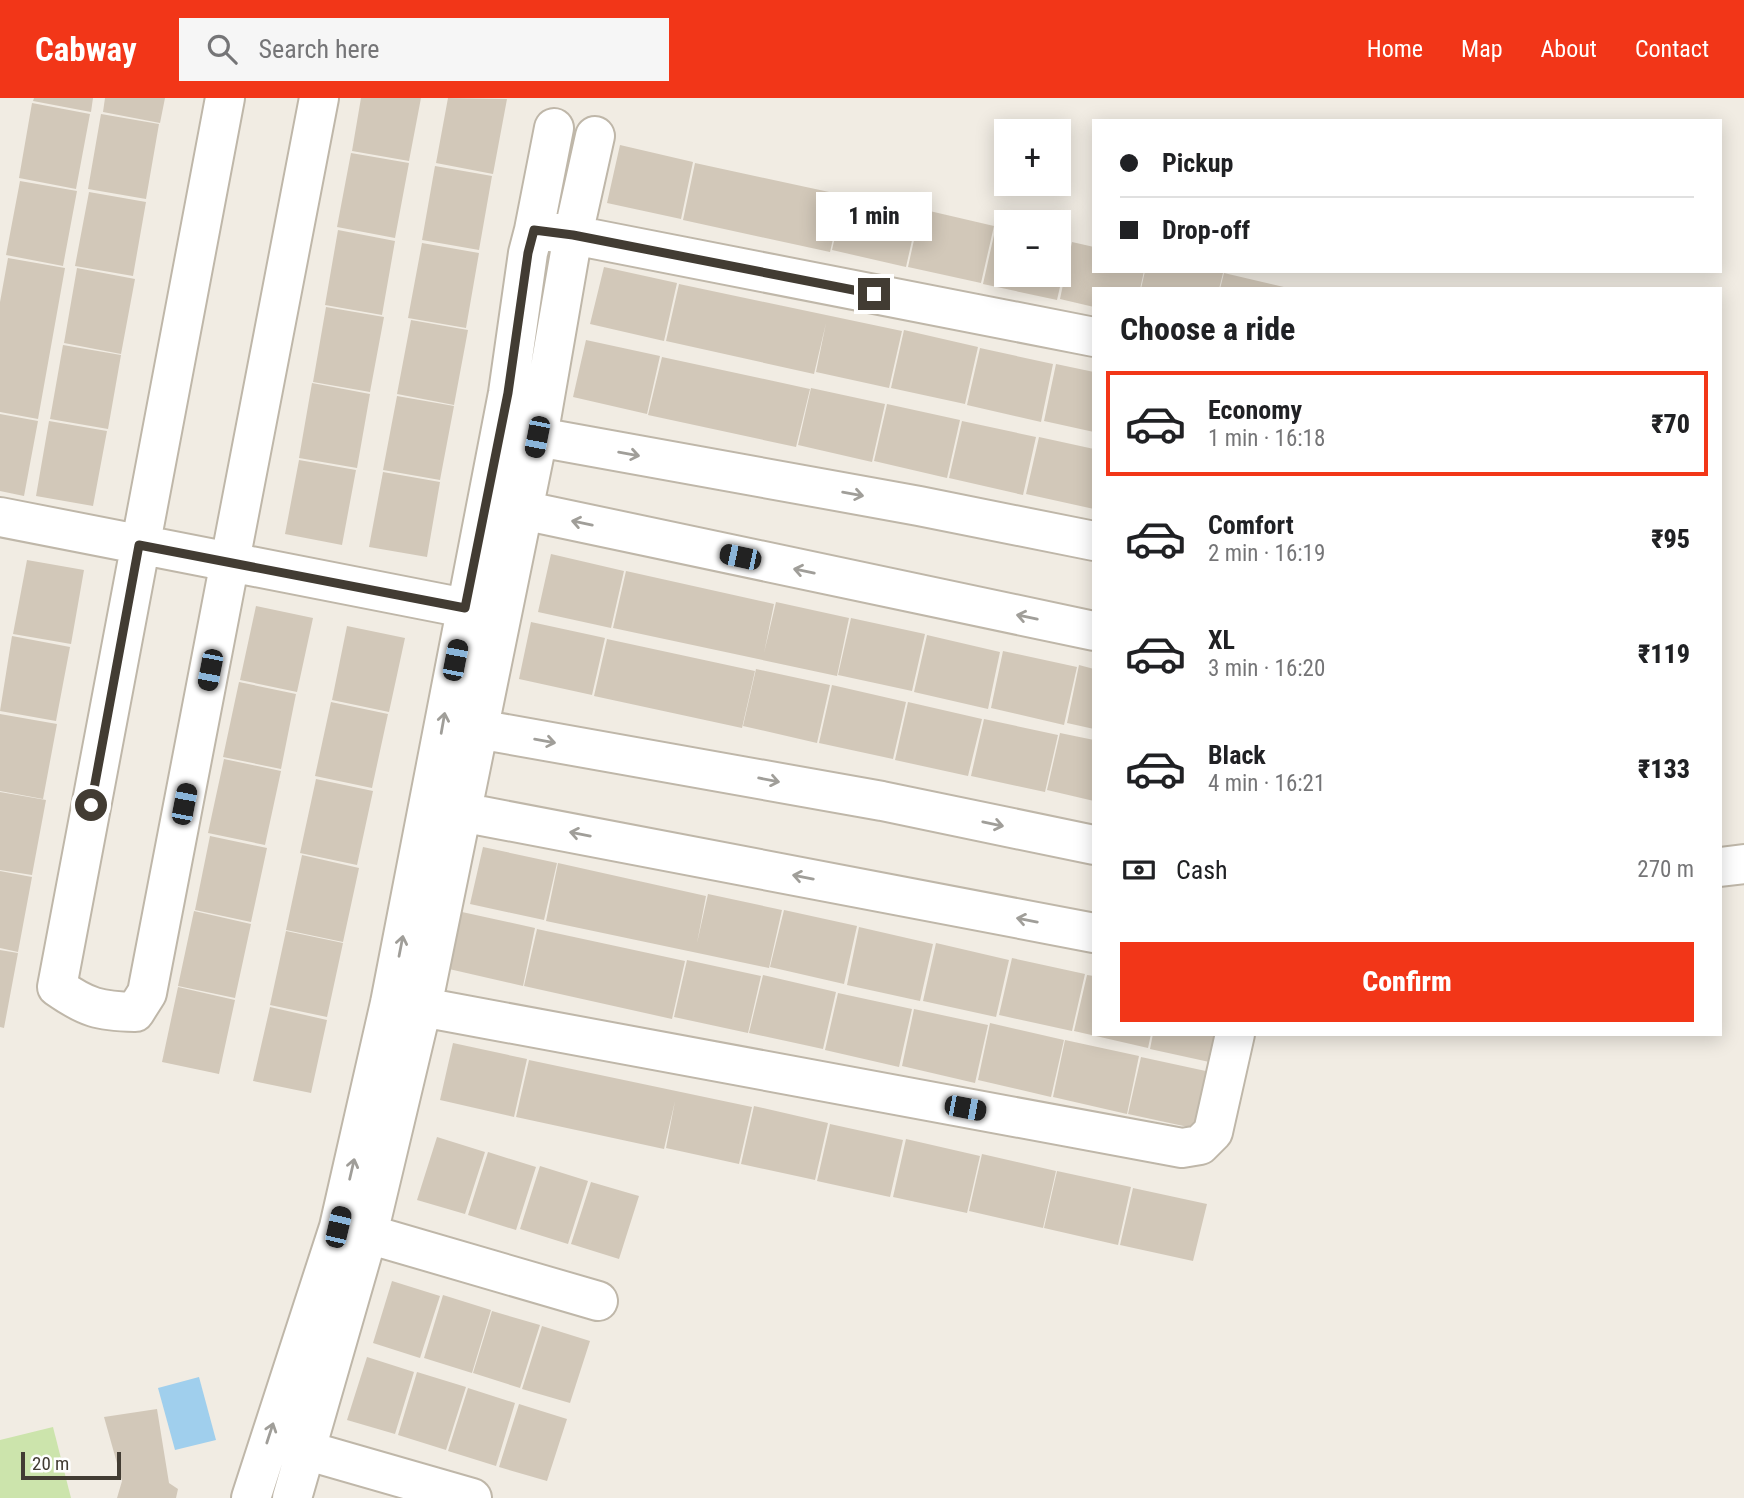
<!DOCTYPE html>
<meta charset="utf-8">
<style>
body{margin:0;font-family:"Roboto Condensed",sans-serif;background:#f6f6f6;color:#202124;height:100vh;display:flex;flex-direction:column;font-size:26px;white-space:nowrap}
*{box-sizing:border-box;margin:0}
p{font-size:23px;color:#757577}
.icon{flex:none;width:38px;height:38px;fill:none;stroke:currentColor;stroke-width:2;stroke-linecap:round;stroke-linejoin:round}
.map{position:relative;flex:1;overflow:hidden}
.side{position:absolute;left:1092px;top:189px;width:630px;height:749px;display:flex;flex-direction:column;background:#fff;border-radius:0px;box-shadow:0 4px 18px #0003}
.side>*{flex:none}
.banner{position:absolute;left:1092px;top:21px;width:630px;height:154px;border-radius:0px;box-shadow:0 4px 18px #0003;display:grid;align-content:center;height:154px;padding:0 28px;background:#fff}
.fabs{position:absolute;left:994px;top:21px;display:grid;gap:14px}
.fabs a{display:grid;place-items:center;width:77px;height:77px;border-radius:0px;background:#fff;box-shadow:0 4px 18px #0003;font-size:35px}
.scale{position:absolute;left:21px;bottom:18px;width:100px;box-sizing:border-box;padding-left:7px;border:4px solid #423c33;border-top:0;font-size:19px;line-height:24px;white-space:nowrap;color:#423c33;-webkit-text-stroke:5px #fff;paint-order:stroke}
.end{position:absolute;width:32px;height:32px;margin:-16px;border:9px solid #423c33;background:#fff;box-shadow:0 0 0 4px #fff}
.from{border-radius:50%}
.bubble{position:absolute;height:49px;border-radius:0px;background:#fff;box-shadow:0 4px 18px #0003;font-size:23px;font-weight:800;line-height:49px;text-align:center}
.car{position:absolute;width:21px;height:42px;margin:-21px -10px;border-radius:9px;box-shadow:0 0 5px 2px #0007;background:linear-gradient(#222 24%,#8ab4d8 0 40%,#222 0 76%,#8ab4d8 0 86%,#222 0)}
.banner b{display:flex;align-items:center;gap:24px;height:66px;font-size:26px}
.banner b+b{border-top:2px solid #e0e0e0}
.banner i{width:18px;height:18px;background:#202124}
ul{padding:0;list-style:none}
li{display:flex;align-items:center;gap:21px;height:105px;margin:0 14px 10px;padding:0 14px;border:4px solid transparent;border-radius:0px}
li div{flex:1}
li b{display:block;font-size:26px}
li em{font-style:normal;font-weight:800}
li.current{border-color:#f23618}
li>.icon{width:63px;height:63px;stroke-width:1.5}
h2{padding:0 28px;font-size:32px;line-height:84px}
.pay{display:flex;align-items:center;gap:18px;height:77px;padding:0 28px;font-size:26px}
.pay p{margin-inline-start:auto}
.action{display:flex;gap:14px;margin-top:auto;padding:14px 28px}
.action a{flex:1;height:80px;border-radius:0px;background:#f23618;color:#fff;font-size:28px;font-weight:800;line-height:80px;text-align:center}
header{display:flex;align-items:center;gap:42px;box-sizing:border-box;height:98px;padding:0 35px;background:#f23618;color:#fff}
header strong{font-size:33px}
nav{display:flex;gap:38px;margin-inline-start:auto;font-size:24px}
.search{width:490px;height:63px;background:#f6f6f6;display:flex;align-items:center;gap:18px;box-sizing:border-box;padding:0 24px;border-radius:0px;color:#757577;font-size:26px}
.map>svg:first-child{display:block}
.green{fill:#cce4ac}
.water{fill:#a0cfed}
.building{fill:#d2c8b9}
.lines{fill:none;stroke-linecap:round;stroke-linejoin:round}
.street-casing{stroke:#bfb7a9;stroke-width:42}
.street{stroke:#fff;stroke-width:38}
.oneway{stroke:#a09e99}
.route{stroke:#423c33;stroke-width:9}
</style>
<header>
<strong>Cabway</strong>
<div class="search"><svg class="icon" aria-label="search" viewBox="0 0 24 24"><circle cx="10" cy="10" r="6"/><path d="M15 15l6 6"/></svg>Search here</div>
<nav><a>Home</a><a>Map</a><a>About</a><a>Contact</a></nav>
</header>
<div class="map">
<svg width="1744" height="1400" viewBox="0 0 1744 1400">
<rect width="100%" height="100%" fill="#f1ece3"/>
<path class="green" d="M 53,1329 L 71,1400 L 0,1400 L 0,1342 Z"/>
<path class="water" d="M 199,1279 L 216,1342 L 175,1352 L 158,1290 Z"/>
<path class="building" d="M 34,0 L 93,0 L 91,14 L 33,3 Z
M 105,0 L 165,0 L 160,25 L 103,14 Z
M 361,0 L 421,0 L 409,63 L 352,53 Z
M 448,0 L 507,1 L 493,76 L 436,65 Z
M 32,5 L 90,16 L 76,91 L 19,80 Z
M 101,16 L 159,26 L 146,101 L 88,91 Z
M 620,47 L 693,64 L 681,121 L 607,105 Z
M 351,55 L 409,65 L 395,140 L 337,129 Z
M 695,65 L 843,97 L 830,154 L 683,122 Z
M 435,68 L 492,78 L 479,152 L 422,142 Z
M 20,83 L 77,93 L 63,168 L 6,157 Z
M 89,94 L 146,104 L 133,178 L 75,168 Z
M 845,95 L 919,111 L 906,169 L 832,152 Z
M 921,111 L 994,128 L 981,185 L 908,169 Z
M 996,128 L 1006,131 L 1006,177 L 1059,177 L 1059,142 L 1070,145 L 1057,202 L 983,186 Z
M 338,132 L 395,143 L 382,217 L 325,207 Z
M 1072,144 L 1094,149 L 1094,173 L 1144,173 L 1140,191 L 1094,191 L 1094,209 L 1060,201 Z
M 422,145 L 479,155 L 466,230 L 408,220 Z
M 8,160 L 65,170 L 38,321 L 0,314 L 0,204 Z
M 604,169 L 677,185 L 664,243 L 590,226 Z
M 77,170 L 135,181 L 121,256 L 64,245 Z
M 1145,173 L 1214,173 L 1223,175 L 1219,191 L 1141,191 Z
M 1224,175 L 1288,190 L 1288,191 L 1220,191 Z
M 679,186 L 902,233 L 889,290 L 816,274 L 826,225 L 814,276 L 666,243 Z
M 326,209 L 384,219 L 370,294 L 313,284 Z
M 411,222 L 468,232 L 454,307 L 397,296 Z
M 904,232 L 978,249 L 965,306 L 891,290 Z
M 586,242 L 660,258 L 647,316 L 573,299 Z
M 63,247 L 121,257 L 108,331 L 50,321 Z
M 980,250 L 1053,266 L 1041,324 L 967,307 Z
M 662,259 L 810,291 L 796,349 L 648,317 Z
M 1056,266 L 1094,274 L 1094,334 L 1044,323 Z
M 312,285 L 370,296 L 357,370 L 299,360 Z
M 811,290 L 885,306 L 872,364 L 798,347 Z
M 397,298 L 454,308 L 440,382 L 383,372 Z
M 887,306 L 960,322 L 947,380 L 874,363 Z
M 0,316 L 38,323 L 24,398 L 0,393 Z
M 49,323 L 107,333 L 93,408 L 36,398 Z
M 962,323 L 1036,339 L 1023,397 L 949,380 Z
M 1039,339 L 1094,351 L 1094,411 L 1026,396 Z
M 299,362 L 356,372 L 342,447 L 285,436 Z
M 383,374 L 440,384 L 427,459 L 369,449 Z
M 551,456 L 624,473 L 611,530 L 538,514 Z
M 27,462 L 84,472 L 71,546 L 13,536 Z
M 626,473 L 774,506 L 764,555 L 776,504 L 849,520 L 837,578 L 613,530 Z
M 256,508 L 313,520 L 297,594 L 240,582 Z
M 851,520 L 925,536 L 912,593 L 838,577 Z
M 531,524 L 605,540 L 592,597 L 519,581 Z
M 347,528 L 405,540 L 389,614 L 332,602 Z
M 927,537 L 1000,554 L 988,611 L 914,594 Z
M 12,538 L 70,549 L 56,623 L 0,613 Z
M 607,541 L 755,573 L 742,630 L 594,598 Z
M 1003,553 L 1077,569 L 1064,627 L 991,610 Z
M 1079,567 L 1094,571 L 1094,631 L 1067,625 Z
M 756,571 L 830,587 L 817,645 L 743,628 Z
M 239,584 L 296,596 L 281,671 L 223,659 Z
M 832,587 L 906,604 L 893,661 L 819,645 Z
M 331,604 L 388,616 L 372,690 L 315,678 Z
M 908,604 L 982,621 L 968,678 L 895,662 Z
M 0,616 L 57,626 L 43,701 L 0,693 Z
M 984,621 L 1058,637 L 1045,694 L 971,678 Z
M 1060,635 L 1094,642 L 1094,703 L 1047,692 Z
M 224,661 L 281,673 L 265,747 L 208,735 Z
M 316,681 L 373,693 L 357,767 L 300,755 Z
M 0,694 L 46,702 L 32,777 L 0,772 Z
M 210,738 L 267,750 L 251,824 L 195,812 Z
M 483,749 L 557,765 L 544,822 L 470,806 Z
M 302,757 L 359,770 L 343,844 L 286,832 Z
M 558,765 L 706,798 L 697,845 L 708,796 L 782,812 L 769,870 L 546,823 Z
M 0,773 L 32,779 L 18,854 L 0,850 Z
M 784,812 L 857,828 L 844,886 L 770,869 Z
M 194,813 L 251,826 L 235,900 L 178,888 Z
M 462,814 L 535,830 L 523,888 L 449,871 Z
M 859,829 L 933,846 L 920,903 L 847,887 Z
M 537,831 L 685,863 L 672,921 L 524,888 Z
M 286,833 L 343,845 L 327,919 L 270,907 Z
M 936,845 L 1009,862 L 996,919 L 923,903 Z
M 0,852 L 18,855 L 4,930 L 0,929 Z
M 1012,860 L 1085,876 L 1072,933 L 999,917 Z
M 687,862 L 761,878 L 748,935 L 674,919 Z
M 763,877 L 836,894 L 823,951 L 749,935 Z
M 1087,877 L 1094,878 L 1094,936 L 1151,936 L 1148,950 L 1074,933 Z
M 178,889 L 235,902 L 219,976 L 162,964 Z
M 838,895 L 912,911 L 899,969 L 825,952 Z
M 270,909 L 327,922 L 311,995 L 253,983 Z
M 914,911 L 988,927 L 975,985 L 902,968 Z
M 990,925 L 1064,942 L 1051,999 L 978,982 Z
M 1153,936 L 1230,936 L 1223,967 L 1150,951 Z
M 1065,942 L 1139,958 L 1127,1016 L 1053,999 Z
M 453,945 L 527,961 L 514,1019 L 440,1002 Z
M 1141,959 L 1215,975 L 1202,1032 L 1128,1016 Z
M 529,962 L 752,1009 L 739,1066 L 666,1050 L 675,1003 L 664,1051 L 516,1019 Z
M 754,1008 L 828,1025 L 815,1082 L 741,1066 Z
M 830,1026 L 903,1042 L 890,1099 L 817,1083 Z
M 437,1039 L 485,1054 L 465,1116 L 417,1102 Z
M 906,1041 L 980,1058 L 967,1115 L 893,1099 Z
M 488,1054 L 536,1069 L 516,1132 L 468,1117 Z
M 982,1056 L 1056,1073 L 1043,1130 L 969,1113 Z
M 540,1068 L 588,1083 L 568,1146 L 520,1131 Z
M 1057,1073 L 1131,1089 L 1118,1147 L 1044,1130 Z
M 591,1084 L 639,1098 L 619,1161 L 571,1146 Z
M 1133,1090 L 1207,1106 L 1193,1163 L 1120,1147 Z
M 392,1183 L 440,1198 L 420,1260 L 373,1245 Z
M 443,1197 L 491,1212 L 472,1275 L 424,1260 Z
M 492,1213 L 540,1227 L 520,1290 L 473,1275 Z
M 542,1228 L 590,1243 L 570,1305 L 522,1291 Z
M 367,1259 L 414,1274 L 395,1336 L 347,1322 Z
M 417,1274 L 466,1289 L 446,1352 L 398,1337 Z
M 468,1290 L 515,1305 L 496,1368 L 448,1353 Z
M 519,1306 L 567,1321 L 547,1383 L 499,1369 Z
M 157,1311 L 169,1385 L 178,1391 L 176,1400 L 117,1400 L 122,1383 L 104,1319 Z"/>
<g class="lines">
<defs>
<path id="street" d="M 225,0 L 57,889 C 87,910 99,913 135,914 L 147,895 L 319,0
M 595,38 L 573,137 L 1094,239
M 534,132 L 554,30
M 538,339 L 919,408 L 1094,443
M 522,412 L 1094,533
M 0,419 L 465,510
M 478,631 L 882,703 L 1094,747
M 461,714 L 1094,835
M 1720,769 L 1744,766
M 422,909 L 1182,1050 L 1200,1047 L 1213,1034 L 1235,936
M 368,1136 L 598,1203
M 305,1352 L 472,1400
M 251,1400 L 339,1129 L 390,905 L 508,295 L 528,155 L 534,132 L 573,137 L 538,339 L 422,909 L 368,1136 L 292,1400"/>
</defs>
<use href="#street" class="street-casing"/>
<use href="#street" class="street"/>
</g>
<defs><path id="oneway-shaft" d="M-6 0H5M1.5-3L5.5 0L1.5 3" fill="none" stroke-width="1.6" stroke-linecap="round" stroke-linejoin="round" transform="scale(1.75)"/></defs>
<g class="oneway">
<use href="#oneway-shaft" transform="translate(629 356) rotate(10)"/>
<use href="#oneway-shaft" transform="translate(853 396) rotate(10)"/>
<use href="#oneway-shaft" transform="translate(582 425) rotate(-168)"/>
<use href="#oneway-shaft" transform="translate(804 473) rotate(-168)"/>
<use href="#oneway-shaft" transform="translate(1027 519) rotate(-168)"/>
<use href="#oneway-shaft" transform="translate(443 625) rotate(-80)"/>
<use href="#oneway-shaft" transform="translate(545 643) rotate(10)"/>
<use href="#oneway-shaft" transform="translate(769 682) rotate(11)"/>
<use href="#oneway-shaft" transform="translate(993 726) rotate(12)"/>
<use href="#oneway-shaft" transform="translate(580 736) rotate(-169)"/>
<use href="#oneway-shaft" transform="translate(803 779) rotate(-169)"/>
<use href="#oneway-shaft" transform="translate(1027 822) rotate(-169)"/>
<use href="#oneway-shaft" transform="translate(401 848) rotate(-79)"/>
<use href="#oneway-shaft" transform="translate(352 1071) rotate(-77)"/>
<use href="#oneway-shaft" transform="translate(270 1335) rotate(-72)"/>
</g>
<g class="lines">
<path class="route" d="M 91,707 L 139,447 L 465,510 L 508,295 L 528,155 L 534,132 L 573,137 L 874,196"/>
</g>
</svg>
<div class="fabs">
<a>+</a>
<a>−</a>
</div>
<div class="scale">20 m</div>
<i class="end from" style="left:91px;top:707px"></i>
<i class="end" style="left:874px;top:196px"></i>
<div class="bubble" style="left:816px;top:94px;width:116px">1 min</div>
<i class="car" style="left:537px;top:339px;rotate:191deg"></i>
<i class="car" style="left:740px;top:459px;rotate:282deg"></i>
<i class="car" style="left:455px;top:562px;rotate:11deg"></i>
<i class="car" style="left:210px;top:572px;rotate:191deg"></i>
<i class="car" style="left:184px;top:706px;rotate:11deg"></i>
<i class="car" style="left:965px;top:1010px;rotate:101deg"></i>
<i class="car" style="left:338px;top:1129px;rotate:13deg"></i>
<div class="banner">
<b><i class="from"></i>Pickup</b>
<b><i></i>Drop-off</b>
</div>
<section class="side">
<h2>Choose a ride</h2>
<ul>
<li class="current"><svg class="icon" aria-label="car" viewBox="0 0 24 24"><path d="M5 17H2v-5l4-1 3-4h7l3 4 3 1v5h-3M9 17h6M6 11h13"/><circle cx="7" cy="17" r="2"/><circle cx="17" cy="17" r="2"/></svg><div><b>Economy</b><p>1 min · 16:18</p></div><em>₹70</em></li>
<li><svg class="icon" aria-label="car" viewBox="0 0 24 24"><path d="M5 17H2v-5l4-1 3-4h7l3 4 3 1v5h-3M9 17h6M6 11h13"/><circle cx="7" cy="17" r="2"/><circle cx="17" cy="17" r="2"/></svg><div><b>Comfort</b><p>2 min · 16:19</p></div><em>₹95</em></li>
<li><svg class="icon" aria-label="car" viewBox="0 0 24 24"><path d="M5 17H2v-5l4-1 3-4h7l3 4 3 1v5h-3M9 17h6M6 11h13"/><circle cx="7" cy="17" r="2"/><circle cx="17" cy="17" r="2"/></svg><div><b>XL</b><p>3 min · 16:20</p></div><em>₹119</em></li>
<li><svg class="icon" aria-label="car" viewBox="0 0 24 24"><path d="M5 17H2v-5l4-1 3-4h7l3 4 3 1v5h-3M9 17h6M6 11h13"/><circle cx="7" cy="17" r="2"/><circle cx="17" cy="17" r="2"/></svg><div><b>Black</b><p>4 min · 16:21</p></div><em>₹133</em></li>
</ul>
<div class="pay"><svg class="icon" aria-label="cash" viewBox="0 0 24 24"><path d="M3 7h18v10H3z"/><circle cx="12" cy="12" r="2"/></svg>Cash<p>270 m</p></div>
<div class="action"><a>Confirm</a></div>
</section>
</div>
